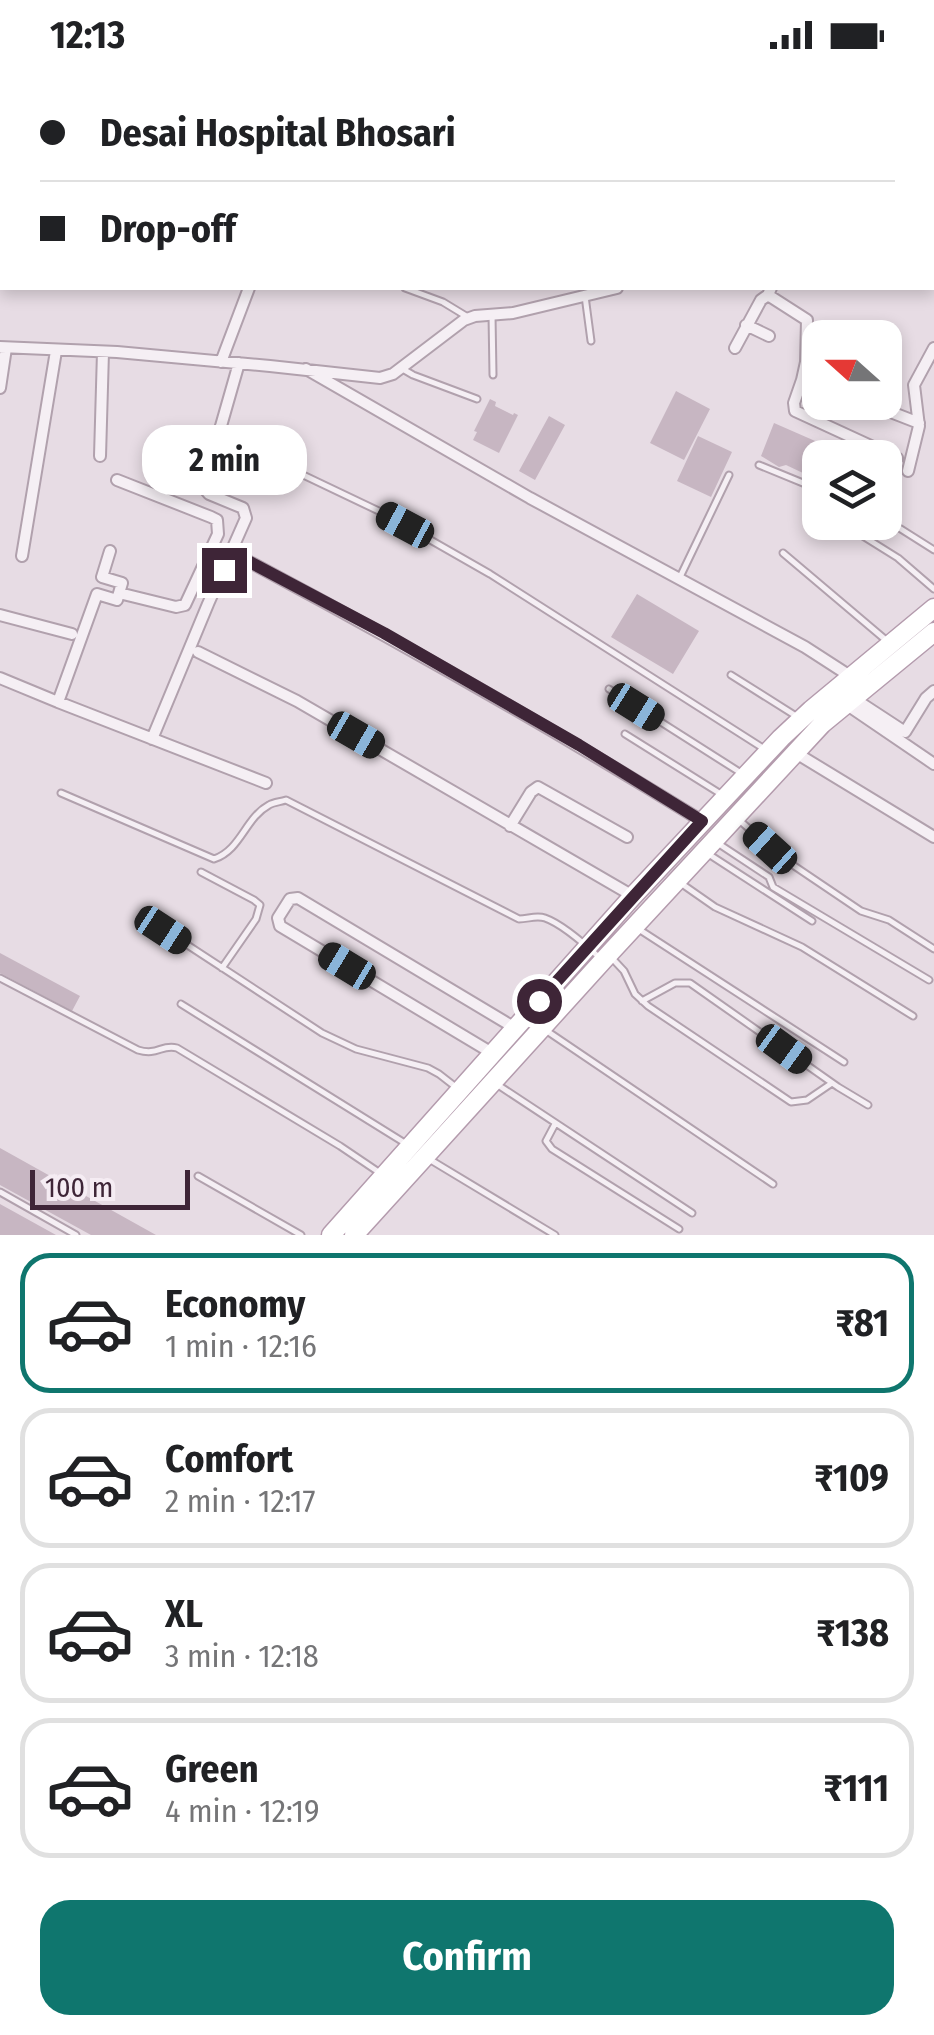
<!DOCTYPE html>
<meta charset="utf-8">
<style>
body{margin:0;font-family:"Fira Sans Condensed",sans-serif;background:#f6f6f6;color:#202124;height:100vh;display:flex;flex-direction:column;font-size:38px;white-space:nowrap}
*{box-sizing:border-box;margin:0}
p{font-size:32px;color:#757577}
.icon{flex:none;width:55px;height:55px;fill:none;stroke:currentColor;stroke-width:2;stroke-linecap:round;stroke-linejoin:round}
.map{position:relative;height:1165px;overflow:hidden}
.drawer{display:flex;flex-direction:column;background:#fff;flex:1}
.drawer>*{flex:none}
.guide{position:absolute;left:0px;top:0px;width:935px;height:220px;box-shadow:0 5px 15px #0003;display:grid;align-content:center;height:220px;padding:0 40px;background:#fff}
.needle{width:65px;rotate:291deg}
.fabs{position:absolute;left:802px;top:250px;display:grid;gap:20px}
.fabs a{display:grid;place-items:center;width:100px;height:100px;border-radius:20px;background:#fff;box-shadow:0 5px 15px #0003;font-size:50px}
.scale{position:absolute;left:30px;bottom:25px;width:160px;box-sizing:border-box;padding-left:10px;border:5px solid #3e2537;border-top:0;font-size:28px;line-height:35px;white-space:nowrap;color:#3e2537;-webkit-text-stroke:8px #f5ecf3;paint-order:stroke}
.end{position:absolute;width:45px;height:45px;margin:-22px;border:12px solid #3e2537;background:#fff;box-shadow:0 0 0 5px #fff}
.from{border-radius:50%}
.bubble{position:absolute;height:70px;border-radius:30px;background:#fff;box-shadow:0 5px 15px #0003;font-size:32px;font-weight:700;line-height:70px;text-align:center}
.car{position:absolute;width:30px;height:60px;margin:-30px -15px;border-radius:12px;box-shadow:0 0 8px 2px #0007;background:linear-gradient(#222 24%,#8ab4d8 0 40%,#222 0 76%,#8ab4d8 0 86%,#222 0)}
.guide b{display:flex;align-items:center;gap:35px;height:95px;font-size:38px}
.guide b+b{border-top:2px solid #e0e0e0}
.guide i{width:25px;height:25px;background:#202124}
ul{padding:18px 0 0;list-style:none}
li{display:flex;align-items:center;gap:30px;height:140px;margin:0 20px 15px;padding:0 20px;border:5px solid #e0e0e0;border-radius:30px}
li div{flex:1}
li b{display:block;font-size:38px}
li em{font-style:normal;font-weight:700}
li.selected{border-color:#0f766e}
li>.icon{width:90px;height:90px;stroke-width:1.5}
.action{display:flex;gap:20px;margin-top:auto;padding:20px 40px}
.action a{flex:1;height:115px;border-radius:30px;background:#0f766e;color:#fff;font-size:40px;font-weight:700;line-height:115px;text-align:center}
.status{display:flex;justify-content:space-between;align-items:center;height:70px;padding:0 50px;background:#fff;direction:ltr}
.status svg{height:28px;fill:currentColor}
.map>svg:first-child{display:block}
.building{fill:#c7b6c2}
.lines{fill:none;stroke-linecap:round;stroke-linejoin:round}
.service-casing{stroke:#b1a1ad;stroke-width:9}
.minor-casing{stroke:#b1a1ad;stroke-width:14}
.primary-casing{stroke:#b49bad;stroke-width:21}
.service{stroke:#f5eff4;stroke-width:5}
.minor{stroke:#f5eff4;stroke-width:10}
.primary{stroke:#fff;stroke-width:18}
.route{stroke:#3e2537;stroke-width:12}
</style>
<div class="status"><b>12:13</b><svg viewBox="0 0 49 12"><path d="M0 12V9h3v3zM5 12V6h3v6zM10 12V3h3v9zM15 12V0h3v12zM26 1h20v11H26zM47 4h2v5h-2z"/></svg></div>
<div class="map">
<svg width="934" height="1165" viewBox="0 0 934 1165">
<rect width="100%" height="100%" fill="#e7dce4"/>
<path class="building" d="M 676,321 L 710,339 L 684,390 L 650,373 Z
M 490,329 L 496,332 L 495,336 L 513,345 L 514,343 L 518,345 L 499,383 L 473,370 L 477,362 L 474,361 Z
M 549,346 L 565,355 L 535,410 L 519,401 Z
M 774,353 L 854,388 L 820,388 L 820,411 L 786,395 L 779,397 L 761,386 Z
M 698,366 L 732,382 L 711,427 L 677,411 Z
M 637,524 L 699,561 L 673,604 L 611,567 Z
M 0,883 L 80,926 L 72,941 L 0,903 Z
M 0,1078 L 156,1165 L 91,1165 L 0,1115 Z
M 0,1134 L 56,1165 L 0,1165 Z"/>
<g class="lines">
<defs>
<path id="service" d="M 539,2 L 541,0
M 574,2 L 575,0
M 614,2 L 616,0
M 898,2 L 899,0
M 405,218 L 443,232 L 466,246
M 585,226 L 591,271
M 492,245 L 493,305
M 401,298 L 413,305 L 477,329
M 759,395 L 820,420
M 299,403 L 385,444 L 490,504 L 766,680
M 885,449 L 934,480
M 858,463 L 898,488 L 934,519
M 783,483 L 887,571
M 680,507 L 729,405
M 731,605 L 796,646
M 609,619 L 741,703
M 625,664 L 724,726
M 61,723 L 214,789 C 241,780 245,748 269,735 C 274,732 280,732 286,730 L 519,849 C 528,849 536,845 545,848 C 562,854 587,876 601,889
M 738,749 L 781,787 L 861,841 L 889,850 L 934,879
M 716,772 L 769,807 L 773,817 L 929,910
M 710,785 L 812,851
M 201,802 L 254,830 L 260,835 L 256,849 L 222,898
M 682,814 L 715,837 L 802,877 L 913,946
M 637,858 L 844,992
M 163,859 L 322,963 L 356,979 L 428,998 L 439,1004 L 457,1018
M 610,886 L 624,901 L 635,924 L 648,936 L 791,1032 L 807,1030 L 832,1013
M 0,908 L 138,980 C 158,986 161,974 177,978 L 340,1076 L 380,1103
M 642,931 L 675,913 L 690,913 L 838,1017 L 868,1035
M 181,934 L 408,1075
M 544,959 L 773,1114
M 495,1013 L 692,1143
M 555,1054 L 546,1071 L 552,1079 L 679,1159
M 429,1089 L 555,1165
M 198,1106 L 301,1165
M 0,1122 L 76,1165"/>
<path id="minor" d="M 490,0 L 498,2
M 330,2 L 331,0
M 525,2 L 526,0
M 694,2 L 695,0
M 932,37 L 934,38
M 932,149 L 934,148
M 771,218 L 768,225 L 807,250 L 806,292 L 802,310 L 820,316
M 746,255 L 769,266
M 0,277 L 117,282 L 270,296 L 380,308 L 393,304 L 464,250 L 475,246 L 513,243 L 617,218
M 735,278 L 761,230 L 768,225
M 221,292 L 249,218
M 306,299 L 530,428 L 805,577 L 853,608
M 802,310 L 794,333 L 795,341 L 897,388
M 0,318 L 6,278
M 865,332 L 919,353
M 100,386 L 103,282
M 908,401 L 919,356 L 914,315 L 934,278
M 117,410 L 211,447 L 217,450 L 218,464 L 185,535 L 176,537 L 119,523
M 110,481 L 102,507 L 122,513 L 117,530 L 97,524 L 58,632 L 266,713
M 231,482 C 391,567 548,656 702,751
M 22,486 L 56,281
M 0,545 L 72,564
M 198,582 L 297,631 L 633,826
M 0,608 L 58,632
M 853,628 L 905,662 L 926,628 L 934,621
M 846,634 L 934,694
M 152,669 L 208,534 L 246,448 L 243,438 L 209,424 L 202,416 L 202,407 L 221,356 L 239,293
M 796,683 L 934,767
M 510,756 L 531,722 L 538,717 L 627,767
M 492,983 L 280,856 L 278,848 L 290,829 L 298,828 L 515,958"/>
<path id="primary" d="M 331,1165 L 633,826 L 781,668 L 811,640 L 934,538
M 354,1165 L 609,884 L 822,654 L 934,562"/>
</defs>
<use href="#service" class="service-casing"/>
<use href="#minor" class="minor-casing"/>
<use href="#primary" class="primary-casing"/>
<use href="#service" class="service"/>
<use href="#minor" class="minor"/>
<use href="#primary" class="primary"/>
</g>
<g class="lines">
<path class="route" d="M 224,500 L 231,482 L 384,563 L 579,675 L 702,751 L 539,931"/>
</g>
</svg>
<div class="fabs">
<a><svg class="needle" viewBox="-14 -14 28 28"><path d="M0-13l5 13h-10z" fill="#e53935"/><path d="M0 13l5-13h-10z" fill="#757577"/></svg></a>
<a><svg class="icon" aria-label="layers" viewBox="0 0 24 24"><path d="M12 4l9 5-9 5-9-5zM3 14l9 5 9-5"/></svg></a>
</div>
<div class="scale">100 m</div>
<i class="end from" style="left:539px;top:931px"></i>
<i class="end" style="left:224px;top:500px"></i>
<div class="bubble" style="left:142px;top:355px;width:165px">2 min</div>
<i class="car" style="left:405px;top:455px;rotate:298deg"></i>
<i class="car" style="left:636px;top:637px;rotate:122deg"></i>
<i class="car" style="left:356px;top:665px;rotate:120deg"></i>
<i class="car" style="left:770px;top:778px;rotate:312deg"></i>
<i class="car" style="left:163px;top:860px;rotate:123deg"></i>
<i class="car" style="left:347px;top:896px;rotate:301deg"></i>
<i class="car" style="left:784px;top:979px;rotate:126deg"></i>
<div class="guide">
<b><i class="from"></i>Desai Hospital Bhosari</b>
<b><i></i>Drop-off</b>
</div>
</div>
<section class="drawer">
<ul>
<li class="selected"><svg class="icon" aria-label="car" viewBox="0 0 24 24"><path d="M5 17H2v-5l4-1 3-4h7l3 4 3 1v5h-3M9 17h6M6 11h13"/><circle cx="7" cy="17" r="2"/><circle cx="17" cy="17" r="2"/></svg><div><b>Economy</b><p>1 min · 12:16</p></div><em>₹81</em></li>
<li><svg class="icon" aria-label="car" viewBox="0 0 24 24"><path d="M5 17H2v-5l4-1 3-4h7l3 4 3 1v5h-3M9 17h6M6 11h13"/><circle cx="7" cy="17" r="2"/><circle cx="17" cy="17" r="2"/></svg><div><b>Comfort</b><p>2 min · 12:17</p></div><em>₹109</em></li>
<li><svg class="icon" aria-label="car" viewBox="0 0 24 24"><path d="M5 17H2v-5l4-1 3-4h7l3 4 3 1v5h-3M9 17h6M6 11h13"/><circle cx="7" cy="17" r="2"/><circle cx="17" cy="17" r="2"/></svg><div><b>XL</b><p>3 min · 12:18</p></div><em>₹138</em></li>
<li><svg class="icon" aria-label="car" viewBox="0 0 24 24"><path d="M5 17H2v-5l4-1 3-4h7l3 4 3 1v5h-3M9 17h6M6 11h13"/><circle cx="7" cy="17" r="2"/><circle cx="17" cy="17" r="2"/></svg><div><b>Green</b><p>4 min · 12:19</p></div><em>₹111</em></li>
</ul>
<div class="action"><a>Confirm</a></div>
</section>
